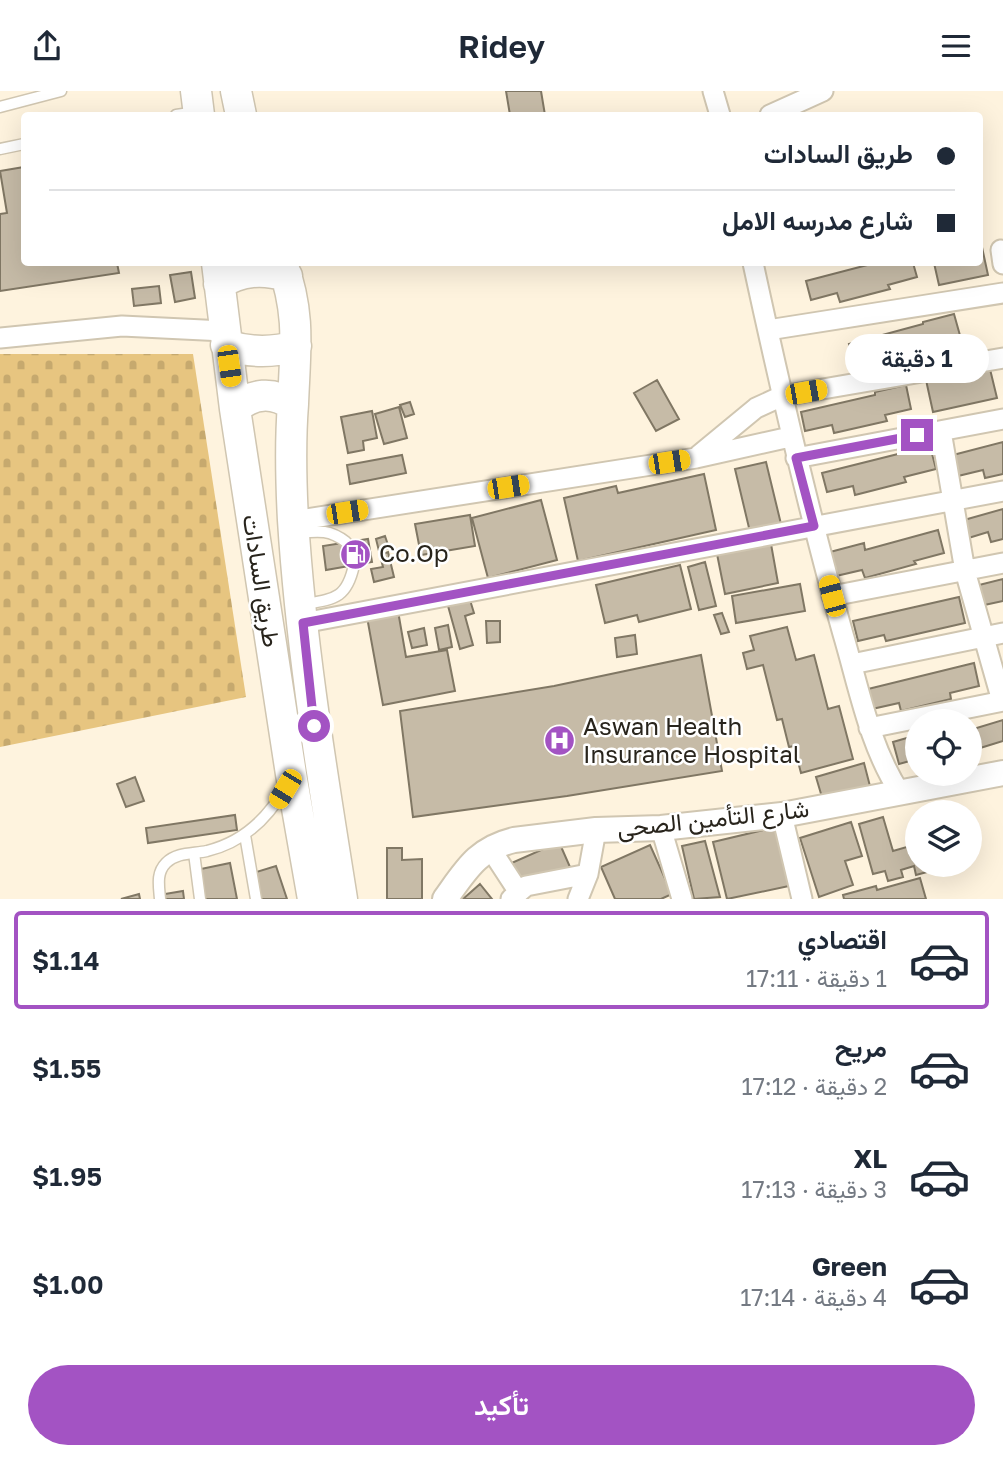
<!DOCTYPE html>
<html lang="ar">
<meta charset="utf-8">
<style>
body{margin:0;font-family:"Golos Text",Vazirmatn,sans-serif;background:#f2f2f3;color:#1f2937;direction:rtl;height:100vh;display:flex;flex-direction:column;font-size:26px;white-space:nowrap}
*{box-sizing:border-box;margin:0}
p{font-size:23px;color:#747a83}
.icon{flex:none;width:38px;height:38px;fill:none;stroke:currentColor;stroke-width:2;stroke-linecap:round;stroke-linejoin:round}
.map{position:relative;height:808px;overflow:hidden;direction:ltr}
.drawer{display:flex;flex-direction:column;background:#fff;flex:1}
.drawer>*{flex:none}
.guide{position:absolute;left:21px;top:21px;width:962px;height:154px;border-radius:7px;box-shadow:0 7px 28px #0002;direction:rtl;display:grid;align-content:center;height:154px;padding:0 28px;background:#fff}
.buttons{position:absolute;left:905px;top:618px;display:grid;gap:14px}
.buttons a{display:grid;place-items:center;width:77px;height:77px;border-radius:50%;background:#fff;box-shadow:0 7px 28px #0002;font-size:35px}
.end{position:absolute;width:32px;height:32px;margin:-16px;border:9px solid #a353c3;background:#fff;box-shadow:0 0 0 4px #fff}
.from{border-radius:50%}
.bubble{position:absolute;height:49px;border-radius:24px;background:#fff;box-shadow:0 7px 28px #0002;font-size:23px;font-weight:600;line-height:49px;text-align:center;direction:rtl}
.car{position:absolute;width:21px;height:42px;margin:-21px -10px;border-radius:9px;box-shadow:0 0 5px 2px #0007;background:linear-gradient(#f5c518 24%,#345 0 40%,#f5c518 0 76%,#345 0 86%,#f5c518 0)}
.guide b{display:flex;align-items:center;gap:24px;height:66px;font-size:26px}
.guide b+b{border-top:2px solid #e0e1e3}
.guide i{width:18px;height:18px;background:#1f2937}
ul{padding:12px 0 0;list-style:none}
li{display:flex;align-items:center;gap:21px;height:98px;margin:0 14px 10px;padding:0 14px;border:4px solid transparent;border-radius:7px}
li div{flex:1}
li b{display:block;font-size:26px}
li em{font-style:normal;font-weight:600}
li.active{border-color:#a353c3}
li>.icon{width:63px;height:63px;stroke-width:1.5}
.button{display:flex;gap:14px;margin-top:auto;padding:14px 28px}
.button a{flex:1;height:80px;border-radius:42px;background:#a353c3;color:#fff;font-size:28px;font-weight:600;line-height:80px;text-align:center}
header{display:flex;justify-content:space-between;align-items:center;height:91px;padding:0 28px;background:#fff;font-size:32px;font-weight:600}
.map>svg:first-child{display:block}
.cemetery{fill:url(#cemetery-stones)}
.building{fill:#c6bba7;stroke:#807764;stroke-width:2}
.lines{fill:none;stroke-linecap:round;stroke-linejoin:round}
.service-casing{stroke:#d0c6b1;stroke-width:13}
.minor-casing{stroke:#d0c6b1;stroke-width:23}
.tertiary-casing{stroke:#d0c6b1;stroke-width:28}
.primary-casing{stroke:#d0c6b1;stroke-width:33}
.service{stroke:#fff;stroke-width:10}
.minor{stroke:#fff;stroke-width:19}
.tertiary{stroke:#fff;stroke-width:24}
.primary{stroke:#fff;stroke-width:30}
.route{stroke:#a353c3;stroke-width:9}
.labels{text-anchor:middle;stroke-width:5;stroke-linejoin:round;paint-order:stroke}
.poi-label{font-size:24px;fill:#28241c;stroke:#fff;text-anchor:start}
.street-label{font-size:24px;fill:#28241c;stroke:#fff}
</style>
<header><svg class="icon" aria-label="menu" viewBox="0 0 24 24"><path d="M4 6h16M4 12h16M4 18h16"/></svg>Ridey<svg class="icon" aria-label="share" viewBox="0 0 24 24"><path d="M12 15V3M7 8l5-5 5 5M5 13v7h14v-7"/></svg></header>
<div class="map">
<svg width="1003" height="808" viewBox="0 0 1003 808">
<defs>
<pattern id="cemetery-stones" width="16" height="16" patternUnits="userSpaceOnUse" patternTransform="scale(1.75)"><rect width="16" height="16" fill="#e7c580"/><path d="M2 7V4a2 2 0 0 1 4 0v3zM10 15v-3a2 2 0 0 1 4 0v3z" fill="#c6a96e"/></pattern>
</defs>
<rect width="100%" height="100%" fill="#fef3de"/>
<path class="cemetery" d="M 0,263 L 193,263 L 246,606 L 0,656 Z"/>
<path class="building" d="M 506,0 L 541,0 L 545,24 L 510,24 Z
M 24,76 L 24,172 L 117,172 L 119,182 L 0,200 L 0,123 L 7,122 L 0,80 Z
M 980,147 L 988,184 L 939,194 L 934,172 L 980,172 Z
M 875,172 L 913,172 L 917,186 L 888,194 L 890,198 L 840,211 L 837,202 L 811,209 L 806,190 Z
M 191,181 L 195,207 L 175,211 L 170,184 Z
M 159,195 L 161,212 L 134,215 L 132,198 Z
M 954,223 L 961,248 L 932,256 L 933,260 L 883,273 L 881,264 L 854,271 L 849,253 L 923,233 L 923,231 Z
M 989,274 L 997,307 L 933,321 L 926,289 Z
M 657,289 L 679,328 L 656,340 L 634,302 Z
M 906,294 L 911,318 L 885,324 L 887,330 L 834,342 L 832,334 L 805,340 L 801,321 L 875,304 L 875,301 Z
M 410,311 L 414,323 L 405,326 L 400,314 Z
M 399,316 L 407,347 L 384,353 L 375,323 Z
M 372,320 L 377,347 L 363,350 L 364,359 L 348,362 L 341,326 Z
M 1003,351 L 1003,383 L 985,387 L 983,379 L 958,385 L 953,364 Z
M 930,355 L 936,378 L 904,386 L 906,391 L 855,404 L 853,395 L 827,401 L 822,382 Z
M 402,364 L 406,382 L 350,393 L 347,374 Z
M 766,371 L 781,433 L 750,441 L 735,378 Z
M 704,383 L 716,439 L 578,470 L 564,407 L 616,395 L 618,402 Z
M 541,409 L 557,469 L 488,487 L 472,427 Z
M 1003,418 L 1003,448 L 991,451 L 988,441 L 962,449 L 957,431 Z
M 470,424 L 475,455 L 421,464 L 415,433 Z
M 938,439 L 944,462 L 914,470 L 916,473 L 865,487 L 862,479 L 836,485 L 830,461 L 864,452 L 865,459 Z
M 385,445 L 389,457 L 379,460 L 376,448 Z
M 368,448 L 372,471 L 326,479 L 323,455 Z
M 771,453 L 778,492 L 725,503 L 717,463 Z
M 388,461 L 394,486 L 374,491 L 371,478 L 383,476 L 380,464 Z
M 705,471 L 716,515 L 699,519 L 688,476 Z
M 680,474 L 691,518 L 639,531 L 637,524 L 605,532 L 596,494 Z
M 1003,488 L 1003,510 L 975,516 L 971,496 Z
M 800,493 L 805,520 L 736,532 L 732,505 Z
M 959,506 L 965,532 L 886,550 L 884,544 L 858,550 L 853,530 Z
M 470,509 L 474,522 L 465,525 L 473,554 L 460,558 L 448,515 Z
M 398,520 L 406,566 L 447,559 L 455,600 L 383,614 L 367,526 Z
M 722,522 L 729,541 L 721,543 L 714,524 Z
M 486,530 L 500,530 L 500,551 L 487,552 Z
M 448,534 L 452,556 L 439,559 L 435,537 Z
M 787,536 L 796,569 L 814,564 L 828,618 L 839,615 L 853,668 L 801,682 L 794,655 L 789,656 L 782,628 L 777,629 L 763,574 L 747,578 L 743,562 L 754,559 L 750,545 Z
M 424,537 L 427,554 L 412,557 L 408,541 Z
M 635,544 L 637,563 L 617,566 L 615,547 Z
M 701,564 L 722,680 L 567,705 L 413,726 L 400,620 L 554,595 Z
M 974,572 L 979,595 L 950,602 L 951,608 L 901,620 L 899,612 L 872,618 L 868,598 Z
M 1003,629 L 1003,650 L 977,658 L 978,661 L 970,663 L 970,639 Z
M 917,644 L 917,668 L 899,673 L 893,651 Z
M 864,672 L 871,699 L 824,713 L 816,686 Z
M 135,686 L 144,710 L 126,716 L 117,693 Z
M 235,724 L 237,739 L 148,752 L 146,737 Z
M 883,726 L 893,760 L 917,753 L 917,774 L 925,774 L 927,781 L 916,784 L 914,775 L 901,779 L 903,786 L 888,790 L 885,780 L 873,783 L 859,733 Z
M 851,731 L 862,765 L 845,770 L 853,794 L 819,806 L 800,747 Z
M 776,736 L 789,795 L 727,808 L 713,751 Z
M 705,750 L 720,806 L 694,808 L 682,755 Z
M 559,751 L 570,776 L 516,801 L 505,775 Z
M 650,754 L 672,803 L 661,808 L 615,808 L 601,776 Z
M 387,757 L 402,757 L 402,769 L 422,768 L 422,808 L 387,808 Z
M 230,772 L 237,808 L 202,808 L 196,779 Z
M 276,775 L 287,808 L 261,808 L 253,782 Z
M 920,787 L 926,808 L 844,808 L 843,804 L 876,795 L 877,799 Z
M 480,793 L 492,808 L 463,808 Z
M 183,800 L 184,808 L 160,808 L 159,804 Z
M 139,803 L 140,808 L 121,808 Z"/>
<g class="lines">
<defs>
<path id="service" d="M 0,16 L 61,0
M 176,24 L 197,21
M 0,58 L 24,53
M 297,442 C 318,440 329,438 346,451
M 305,513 C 335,508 347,507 354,474
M 245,744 L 256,808
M 194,762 L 200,808
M 160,808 C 159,795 156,782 166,772 C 177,761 193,763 207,760 C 243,751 267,729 285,697"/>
<path id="minor" d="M 713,0 L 720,24
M 770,24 L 823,0
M 1001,159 L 1003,173
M 753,172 C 780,297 808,419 843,543 C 859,597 869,654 900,702
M 768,239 L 1003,202
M 0,247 L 122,235 L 224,240
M 941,340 L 965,480 L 1002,610
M 699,364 L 756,317 L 782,305 L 1003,267
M 796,367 L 1003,328
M 293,430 L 696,367 L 790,346
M 832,505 L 1003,472
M 303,532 L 1003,400
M 852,573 L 1003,542
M 869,637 L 1003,610
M 782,724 L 802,808
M 661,737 L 682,808
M 490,757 L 518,800
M 511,808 L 526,795 L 588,783
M 578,808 L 588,783 L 596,739"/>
<path id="tertiary" d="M 445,808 C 466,779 477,758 514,749 L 596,739 L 661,737 L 782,724 L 1003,682"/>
<path id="primary" d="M 196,0 L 199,24
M 236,0 L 241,24
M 217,172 L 235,318 L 291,683 L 313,808
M 282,172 C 301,224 295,259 293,313 C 290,351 291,391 293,429 C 301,557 322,682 342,808
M 219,193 C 242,179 262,178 287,185
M 226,254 C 250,262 272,262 296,255
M 235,318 C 252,302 273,300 292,314"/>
</defs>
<use href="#service" class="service-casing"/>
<use href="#minor" class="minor-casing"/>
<use href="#tertiary" class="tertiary-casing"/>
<use href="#primary" class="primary-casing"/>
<use href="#service" class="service"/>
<use href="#minor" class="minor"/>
<use href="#tertiary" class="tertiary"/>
<use href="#primary" class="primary"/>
</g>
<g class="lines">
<path class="route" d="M 314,635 L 303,532 L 814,435 L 796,367 L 917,344"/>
</g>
<defs>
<symbol id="fuel-disc" viewBox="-11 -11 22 22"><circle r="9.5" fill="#a353c3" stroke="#fff"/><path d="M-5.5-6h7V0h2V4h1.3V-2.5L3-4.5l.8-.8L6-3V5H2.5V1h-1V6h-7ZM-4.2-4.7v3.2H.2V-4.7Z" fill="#fff"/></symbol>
<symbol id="hospital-disc" viewBox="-11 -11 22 22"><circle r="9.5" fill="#a353c3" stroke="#fff"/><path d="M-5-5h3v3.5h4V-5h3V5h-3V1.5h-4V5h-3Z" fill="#fff"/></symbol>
</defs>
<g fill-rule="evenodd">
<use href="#fuel-disc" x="338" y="446" width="35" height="35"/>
<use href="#hospital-disc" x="542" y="632" width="35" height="35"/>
</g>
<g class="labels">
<g class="poi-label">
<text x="379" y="471">Co.Op</text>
<text x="583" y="644">Aswan Health<tspan x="583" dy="28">Insurance Hospital</tspan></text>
</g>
<g class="street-label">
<text transform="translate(261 490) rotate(81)" y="8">طريق السادات</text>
<text transform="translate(713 728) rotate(-6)" y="8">شارع التأمين الصحى</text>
</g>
</g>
</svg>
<div class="buttons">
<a><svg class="icon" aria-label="locate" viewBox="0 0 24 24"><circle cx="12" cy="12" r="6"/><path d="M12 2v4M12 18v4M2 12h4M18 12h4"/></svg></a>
<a><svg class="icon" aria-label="layers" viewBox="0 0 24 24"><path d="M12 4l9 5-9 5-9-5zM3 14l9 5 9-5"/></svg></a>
</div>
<i class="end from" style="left:314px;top:635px"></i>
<i class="end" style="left:917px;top:344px"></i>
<div class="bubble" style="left:845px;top:243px;width:144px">1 دقيقة</div>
<i class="car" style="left:229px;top:275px;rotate:172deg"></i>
<i class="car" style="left:806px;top:301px;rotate:80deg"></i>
<i class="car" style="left:669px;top:371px;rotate:81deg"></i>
<i class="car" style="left:508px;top:396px;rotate:81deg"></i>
<i class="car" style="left:347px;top:421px;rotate:81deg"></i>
<i class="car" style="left:832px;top:505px;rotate:345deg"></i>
<i class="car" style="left:285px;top:698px;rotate:211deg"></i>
<div class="guide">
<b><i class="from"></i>طريق السادات</b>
<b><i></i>شارع مدرسه الامل</b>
</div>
</div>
<section class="drawer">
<ul>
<li class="active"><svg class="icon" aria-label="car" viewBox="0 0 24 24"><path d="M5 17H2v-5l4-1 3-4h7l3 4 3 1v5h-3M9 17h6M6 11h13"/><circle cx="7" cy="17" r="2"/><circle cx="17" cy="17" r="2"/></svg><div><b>اقتصادي</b><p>1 دقيقة · 17:11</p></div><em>$1.14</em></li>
<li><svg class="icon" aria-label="car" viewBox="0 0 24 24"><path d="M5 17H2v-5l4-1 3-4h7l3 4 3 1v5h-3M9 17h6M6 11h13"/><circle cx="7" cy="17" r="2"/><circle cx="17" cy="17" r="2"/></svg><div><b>مريح</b><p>2 دقيقة · 17:12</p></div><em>$1.55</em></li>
<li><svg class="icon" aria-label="car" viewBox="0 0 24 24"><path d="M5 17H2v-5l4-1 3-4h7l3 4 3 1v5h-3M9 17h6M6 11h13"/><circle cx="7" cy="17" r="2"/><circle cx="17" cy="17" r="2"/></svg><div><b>XL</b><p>3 دقيقة · 17:13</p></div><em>$1.95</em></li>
<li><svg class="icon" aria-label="car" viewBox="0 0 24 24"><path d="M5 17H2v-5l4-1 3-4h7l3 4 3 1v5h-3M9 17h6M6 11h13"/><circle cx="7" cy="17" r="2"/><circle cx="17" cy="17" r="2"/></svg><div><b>Green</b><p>4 دقيقة · 17:14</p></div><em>$1.00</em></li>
</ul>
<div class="button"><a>تأكيد</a></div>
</section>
